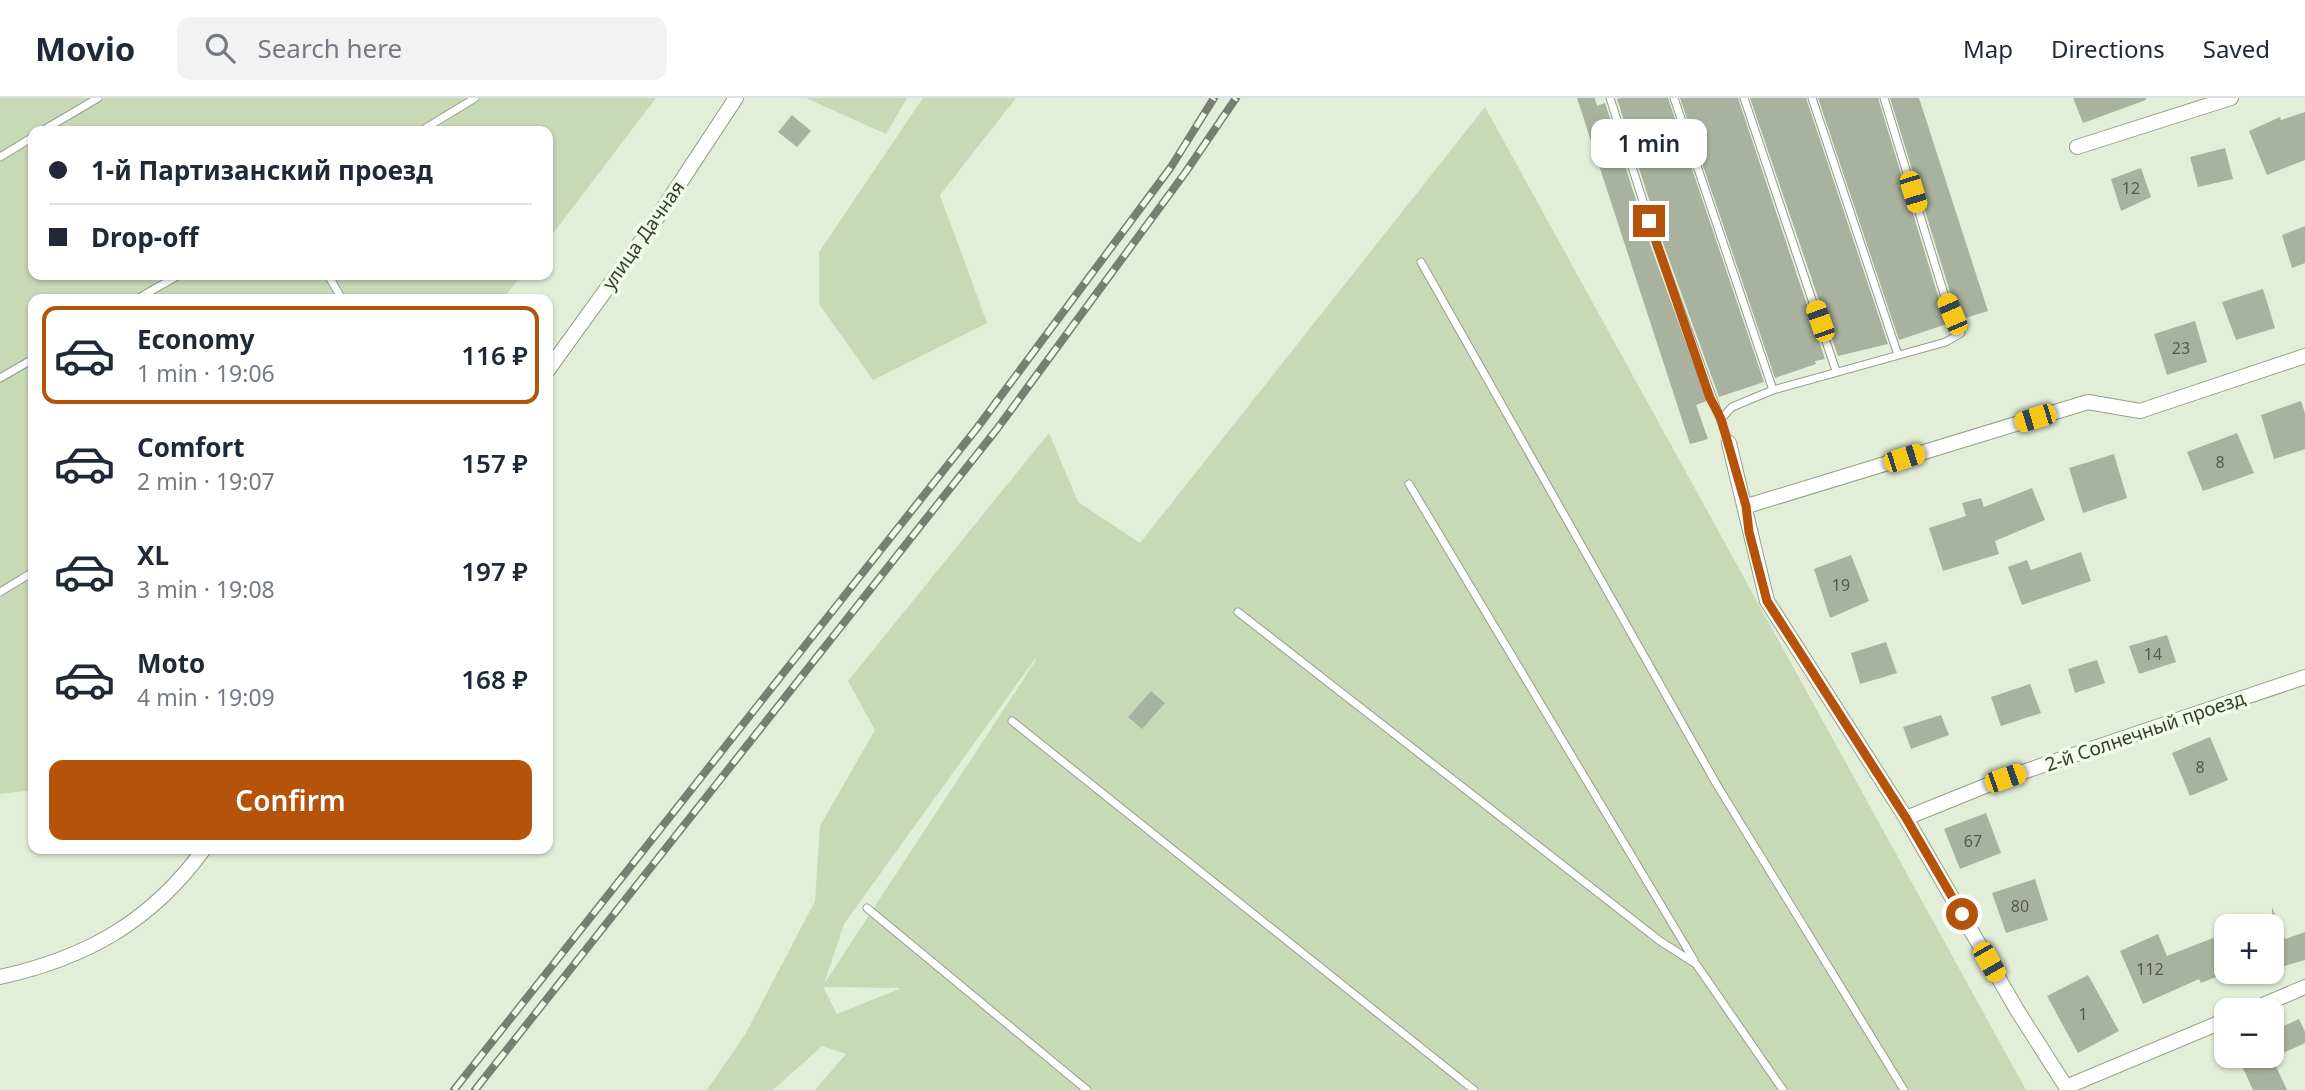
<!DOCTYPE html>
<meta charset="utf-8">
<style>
body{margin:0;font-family:"Noto Sans",sans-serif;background:#f2f2f3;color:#1f2937;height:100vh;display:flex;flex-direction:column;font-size:26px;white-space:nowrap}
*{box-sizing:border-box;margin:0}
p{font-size:23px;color:#747a83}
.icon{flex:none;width:38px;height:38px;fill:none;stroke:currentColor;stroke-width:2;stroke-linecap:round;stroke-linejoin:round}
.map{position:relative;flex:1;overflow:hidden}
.drawer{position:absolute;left:28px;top:196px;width:525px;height:560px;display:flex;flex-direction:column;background:#fff;border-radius:14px;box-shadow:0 2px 5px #0004}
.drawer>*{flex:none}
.hud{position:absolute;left:28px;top:28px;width:525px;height:154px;border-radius:14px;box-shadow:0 2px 5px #0004;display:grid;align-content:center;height:154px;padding:0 21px;background:#fff}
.tools{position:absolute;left:2214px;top:816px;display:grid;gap:14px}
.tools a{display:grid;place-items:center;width:70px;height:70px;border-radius:14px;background:#fff;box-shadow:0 2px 5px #0004;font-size:35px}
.end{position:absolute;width:32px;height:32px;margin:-16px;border:9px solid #b45309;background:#fff;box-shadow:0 0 0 4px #fff}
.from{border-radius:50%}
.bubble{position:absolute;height:49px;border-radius:14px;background:#fff;box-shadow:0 2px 5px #0004;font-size:23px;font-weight:600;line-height:49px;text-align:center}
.car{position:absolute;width:21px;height:42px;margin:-21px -10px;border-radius:9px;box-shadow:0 0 5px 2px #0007;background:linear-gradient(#f5c518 24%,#345 0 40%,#f5c518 0 76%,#345 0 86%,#f5c518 0)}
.hud b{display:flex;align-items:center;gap:24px;height:66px;font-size:26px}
.hud b+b{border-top:2px solid #e0e1e3}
.hud i{width:18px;height:18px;background:#1f2937}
ul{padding:12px 0 0;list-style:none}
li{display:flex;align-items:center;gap:21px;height:98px;margin:0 14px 10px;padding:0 7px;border:4px solid transparent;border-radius:14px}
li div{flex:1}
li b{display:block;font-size:26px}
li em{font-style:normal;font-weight:600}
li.current{border-color:#b45309}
li>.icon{width:63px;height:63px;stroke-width:1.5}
.primary-button{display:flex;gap:14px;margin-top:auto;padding:14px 21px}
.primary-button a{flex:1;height:80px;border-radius:14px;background:#b45309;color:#fff;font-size:28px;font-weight:600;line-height:80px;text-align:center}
header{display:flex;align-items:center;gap:42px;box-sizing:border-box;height:98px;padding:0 35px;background:#fff;border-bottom:2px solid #e0e1e3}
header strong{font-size:33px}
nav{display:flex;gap:38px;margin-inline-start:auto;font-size:24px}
.search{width:490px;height:63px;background:#f2f2f3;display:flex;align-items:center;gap:18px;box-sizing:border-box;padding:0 24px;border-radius:14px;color:#747a83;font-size:26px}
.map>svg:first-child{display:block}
.green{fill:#c8d9b6;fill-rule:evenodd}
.building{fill:#a9b29e}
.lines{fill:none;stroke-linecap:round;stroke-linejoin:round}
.service-casing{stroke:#949e8a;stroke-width:9}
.minor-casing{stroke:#949e8a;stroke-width:16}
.service{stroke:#fff;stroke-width:7}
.minor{stroke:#fff;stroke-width:14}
.rail-casing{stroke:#787f72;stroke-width:8}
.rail{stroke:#f1fbe6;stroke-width:5;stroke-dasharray:16;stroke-linecap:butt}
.route{stroke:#b45309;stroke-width:9}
.labels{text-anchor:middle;stroke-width:7;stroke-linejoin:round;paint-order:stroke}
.number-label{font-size:16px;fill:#555a4f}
.street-label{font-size:19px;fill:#393d35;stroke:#f1fbe6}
</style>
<header>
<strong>Movio</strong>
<div class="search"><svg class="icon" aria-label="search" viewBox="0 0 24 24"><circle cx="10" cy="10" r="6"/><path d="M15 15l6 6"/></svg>Search here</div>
<nav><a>Map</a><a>Directions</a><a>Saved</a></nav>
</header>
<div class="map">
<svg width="2305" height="992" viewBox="0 0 2305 992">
<rect width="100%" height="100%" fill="#e3eed8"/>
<path class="green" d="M 0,0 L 656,0 L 548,142 L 548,33 L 33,33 L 33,177 L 522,177 L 503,201 L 33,201 L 33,692 L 0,696 Z
M 806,0 L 907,0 L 886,36 Z
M 923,0 L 1016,0 L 940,97 L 987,225 L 873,282 L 819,206 L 819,154 Z
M 1485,9 L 2026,992 L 815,992 L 846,956 L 822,948 L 773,992 L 707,992 L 746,935 L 815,803 L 820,728 L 875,632 L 848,583 L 1049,335 L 1078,404 L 1140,445 ZM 1035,561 L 1036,562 L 824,886 L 844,826 ZM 823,889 L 899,890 L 899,891 L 837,916 Z"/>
<path class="building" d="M 1577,0 L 1595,0 L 1597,8 L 1605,5 L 1651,149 L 1707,303 L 1696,307 L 1708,341 L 1690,346 Z
M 1621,0 L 1668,0 L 1764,284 L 1719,299 L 1663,145 L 1617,1 Z
M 1680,0 L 1738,0 L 1825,261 L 1815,263 L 1816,266 L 1775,280 Z
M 1750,0 L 1806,0 L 1888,246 L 1838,258 Z
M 1818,0 L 1878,0 L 1938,198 L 1950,225 L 1899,242 Z
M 1890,0 L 1919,0 L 1988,213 L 1962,221 L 1950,194 Z
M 2073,0 L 2146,0 L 2146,2 L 2083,25 Z
M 2305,14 L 2305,62 L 2267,77 L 2249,33 L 2280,19 L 2281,22 Z
M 792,17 L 811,33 L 797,49 L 778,34 Z
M 2225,50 L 2233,81 L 2198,89 L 2190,59 Z
M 2141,70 L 2151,99 L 2121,113 L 2111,81 Z
M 2305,128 L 2305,165 L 2292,170 L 2282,137 Z
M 2263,191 L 2275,230 L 2236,242 L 2222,204 Z
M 2195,223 L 2207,264 L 2167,277 L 2154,236 Z
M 2301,303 L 2305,315 L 2305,351 L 2274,361 L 2261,317 Z
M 2237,335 L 2254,375 L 2203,393 L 2187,354 Z
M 2114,356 L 2127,400 L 2083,415 L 2069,370 Z
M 2032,390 L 2045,422 L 1995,443 L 1999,456 L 1943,473 L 1929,430 L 1966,418 L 1962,405 L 1981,400 L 1984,409 Z
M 2081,454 L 2091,483 L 2022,507 L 2008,469 L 2027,462 L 2031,472 Z
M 1851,457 L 1869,503 L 1830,520 L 1814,471 Z
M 2167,537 L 2176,564 L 2139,576 L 2129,548 Z
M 1886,544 L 1897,575 L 1860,586 L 1851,555 Z
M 2097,562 L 2105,585 L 2075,595 L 2068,571 Z
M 2030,586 L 2041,615 L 2001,628 L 1991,599 Z
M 1151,593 L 1165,605 L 1142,631 L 1128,619 Z
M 1941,617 L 1949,637 L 1911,651 L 1903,629 Z
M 2210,639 L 2228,682 L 2190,698 L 2172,655 Z
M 1986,715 L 2001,755 L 1960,771 L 1944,731 Z
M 2035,781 L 2048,822 L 2006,835 L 1992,795 Z
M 2272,809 L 2285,841 L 2305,834 L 2305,862 L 2281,869 L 2277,861 L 2272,861 Z
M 2226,835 L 2226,875 L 2201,885 L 2199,881 L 2143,906 L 2120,853 L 2158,836 L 2167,858 Z
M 2088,877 L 2119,933 L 2078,955 L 2047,898 Z
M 2299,921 L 2305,934 L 2305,945 L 2283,955 L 2273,933 Z
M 2264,957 L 2271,957 L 2287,992 L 2253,992 L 2242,968 Z"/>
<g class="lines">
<defs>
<path id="service" d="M 1610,0 L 1657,147 L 1729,345
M 1674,0 L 1773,292
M 1744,0 L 1836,273
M 1812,0 L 1898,257
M 42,33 L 98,0
M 421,33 L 475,0
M 0,59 L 33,39
M 1421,164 L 1717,687 L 1904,992
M 328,177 L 342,201
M 137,201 L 179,177
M 0,280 L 33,261
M 1721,321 L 1732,309 L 1773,292 L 1946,244 L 1961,235 L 1944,196 L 1884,0
M 1409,386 L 1694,862
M 0,494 L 33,474
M 1238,514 L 1660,843 L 1696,866 L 1783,992
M 1012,623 L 1474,992
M 867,810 L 1087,992"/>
<path id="minor" d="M 2077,49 L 2231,0
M 548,272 L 647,135 L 736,0
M 1729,345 L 1767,503 L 1906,720 L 2017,912 L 2068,992
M 1747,408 L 2088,304 L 2140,313 L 2305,258
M 1906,720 L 2005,680 L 2305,579
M 0,879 C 86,860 151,824 204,751
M 2251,912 L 2305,889
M 2066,989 L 2226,922"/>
</defs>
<use href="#service" class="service-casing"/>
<use href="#minor" class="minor-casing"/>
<use href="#service" class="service"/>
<use href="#minor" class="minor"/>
<defs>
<path id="rail" d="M 454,992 L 977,330 L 1171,69 L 1214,0
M 475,992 L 997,331 L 1185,75 L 1236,0"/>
</defs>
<use href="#rail" class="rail-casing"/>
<use href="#rail" class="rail"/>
</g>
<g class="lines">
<path class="route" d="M 1649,123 L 1710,300 L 1721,321 L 1746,408 L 1749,434 L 1767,503 L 1906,720 L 1962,816"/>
</g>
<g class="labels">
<g class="number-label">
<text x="2131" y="96">12</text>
<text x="2181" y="256">23</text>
<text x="2220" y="370">8</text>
<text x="1841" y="493">19</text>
<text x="2153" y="562">14</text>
<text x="2200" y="675">8</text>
<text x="1973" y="749">67</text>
<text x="2020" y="814">80</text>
<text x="2150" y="877">112</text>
<text x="2083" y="922">1</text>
</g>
<g class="street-label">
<text transform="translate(643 137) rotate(-55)" y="7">улица Дачная</text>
<text transform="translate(2145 633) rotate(-19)" y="7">2-й Солнечный проезд</text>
</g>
</g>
</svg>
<div class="tools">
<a>+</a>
<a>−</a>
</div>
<i class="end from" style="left:1962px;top:816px"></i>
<i class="end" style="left:1649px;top:123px"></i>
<div class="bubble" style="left:1591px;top:21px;width:116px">1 min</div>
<i class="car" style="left:1913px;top:94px;rotate:163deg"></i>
<i class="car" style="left:1952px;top:216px;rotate:337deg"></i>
<i class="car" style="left:1820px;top:223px;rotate:341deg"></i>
<i class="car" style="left:2035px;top:320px;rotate:253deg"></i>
<i class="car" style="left:1904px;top:360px;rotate:72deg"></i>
<i class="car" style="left:2005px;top:680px;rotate:71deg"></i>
<i class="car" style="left:1989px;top:864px;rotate:150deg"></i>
<div class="hud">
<b><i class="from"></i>1-й Партизанский проезд</b>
<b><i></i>Drop-off</b>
</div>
<section class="drawer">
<ul>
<li class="current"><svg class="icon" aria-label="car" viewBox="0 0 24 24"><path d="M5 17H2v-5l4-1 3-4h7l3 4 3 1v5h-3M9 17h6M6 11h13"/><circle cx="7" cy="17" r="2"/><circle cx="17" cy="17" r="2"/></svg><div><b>Economy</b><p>1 min · 19:06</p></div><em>116 ₽</em></li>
<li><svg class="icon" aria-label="car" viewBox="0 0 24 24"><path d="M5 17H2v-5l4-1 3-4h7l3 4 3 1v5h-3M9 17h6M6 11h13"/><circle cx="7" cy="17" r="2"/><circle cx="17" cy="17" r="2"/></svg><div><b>Comfort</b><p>2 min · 19:07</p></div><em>157 ₽</em></li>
<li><svg class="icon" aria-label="car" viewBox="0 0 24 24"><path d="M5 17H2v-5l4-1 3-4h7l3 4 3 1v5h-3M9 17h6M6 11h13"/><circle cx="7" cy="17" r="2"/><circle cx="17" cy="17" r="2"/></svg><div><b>XL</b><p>3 min · 19:08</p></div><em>197 ₽</em></li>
<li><svg class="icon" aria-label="car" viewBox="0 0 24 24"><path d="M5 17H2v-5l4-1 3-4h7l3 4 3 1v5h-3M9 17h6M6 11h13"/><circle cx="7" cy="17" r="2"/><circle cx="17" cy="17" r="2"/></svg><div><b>Moto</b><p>4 min · 19:09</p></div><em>168 ₽</em></li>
</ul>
<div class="primary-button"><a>Confirm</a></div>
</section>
</div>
